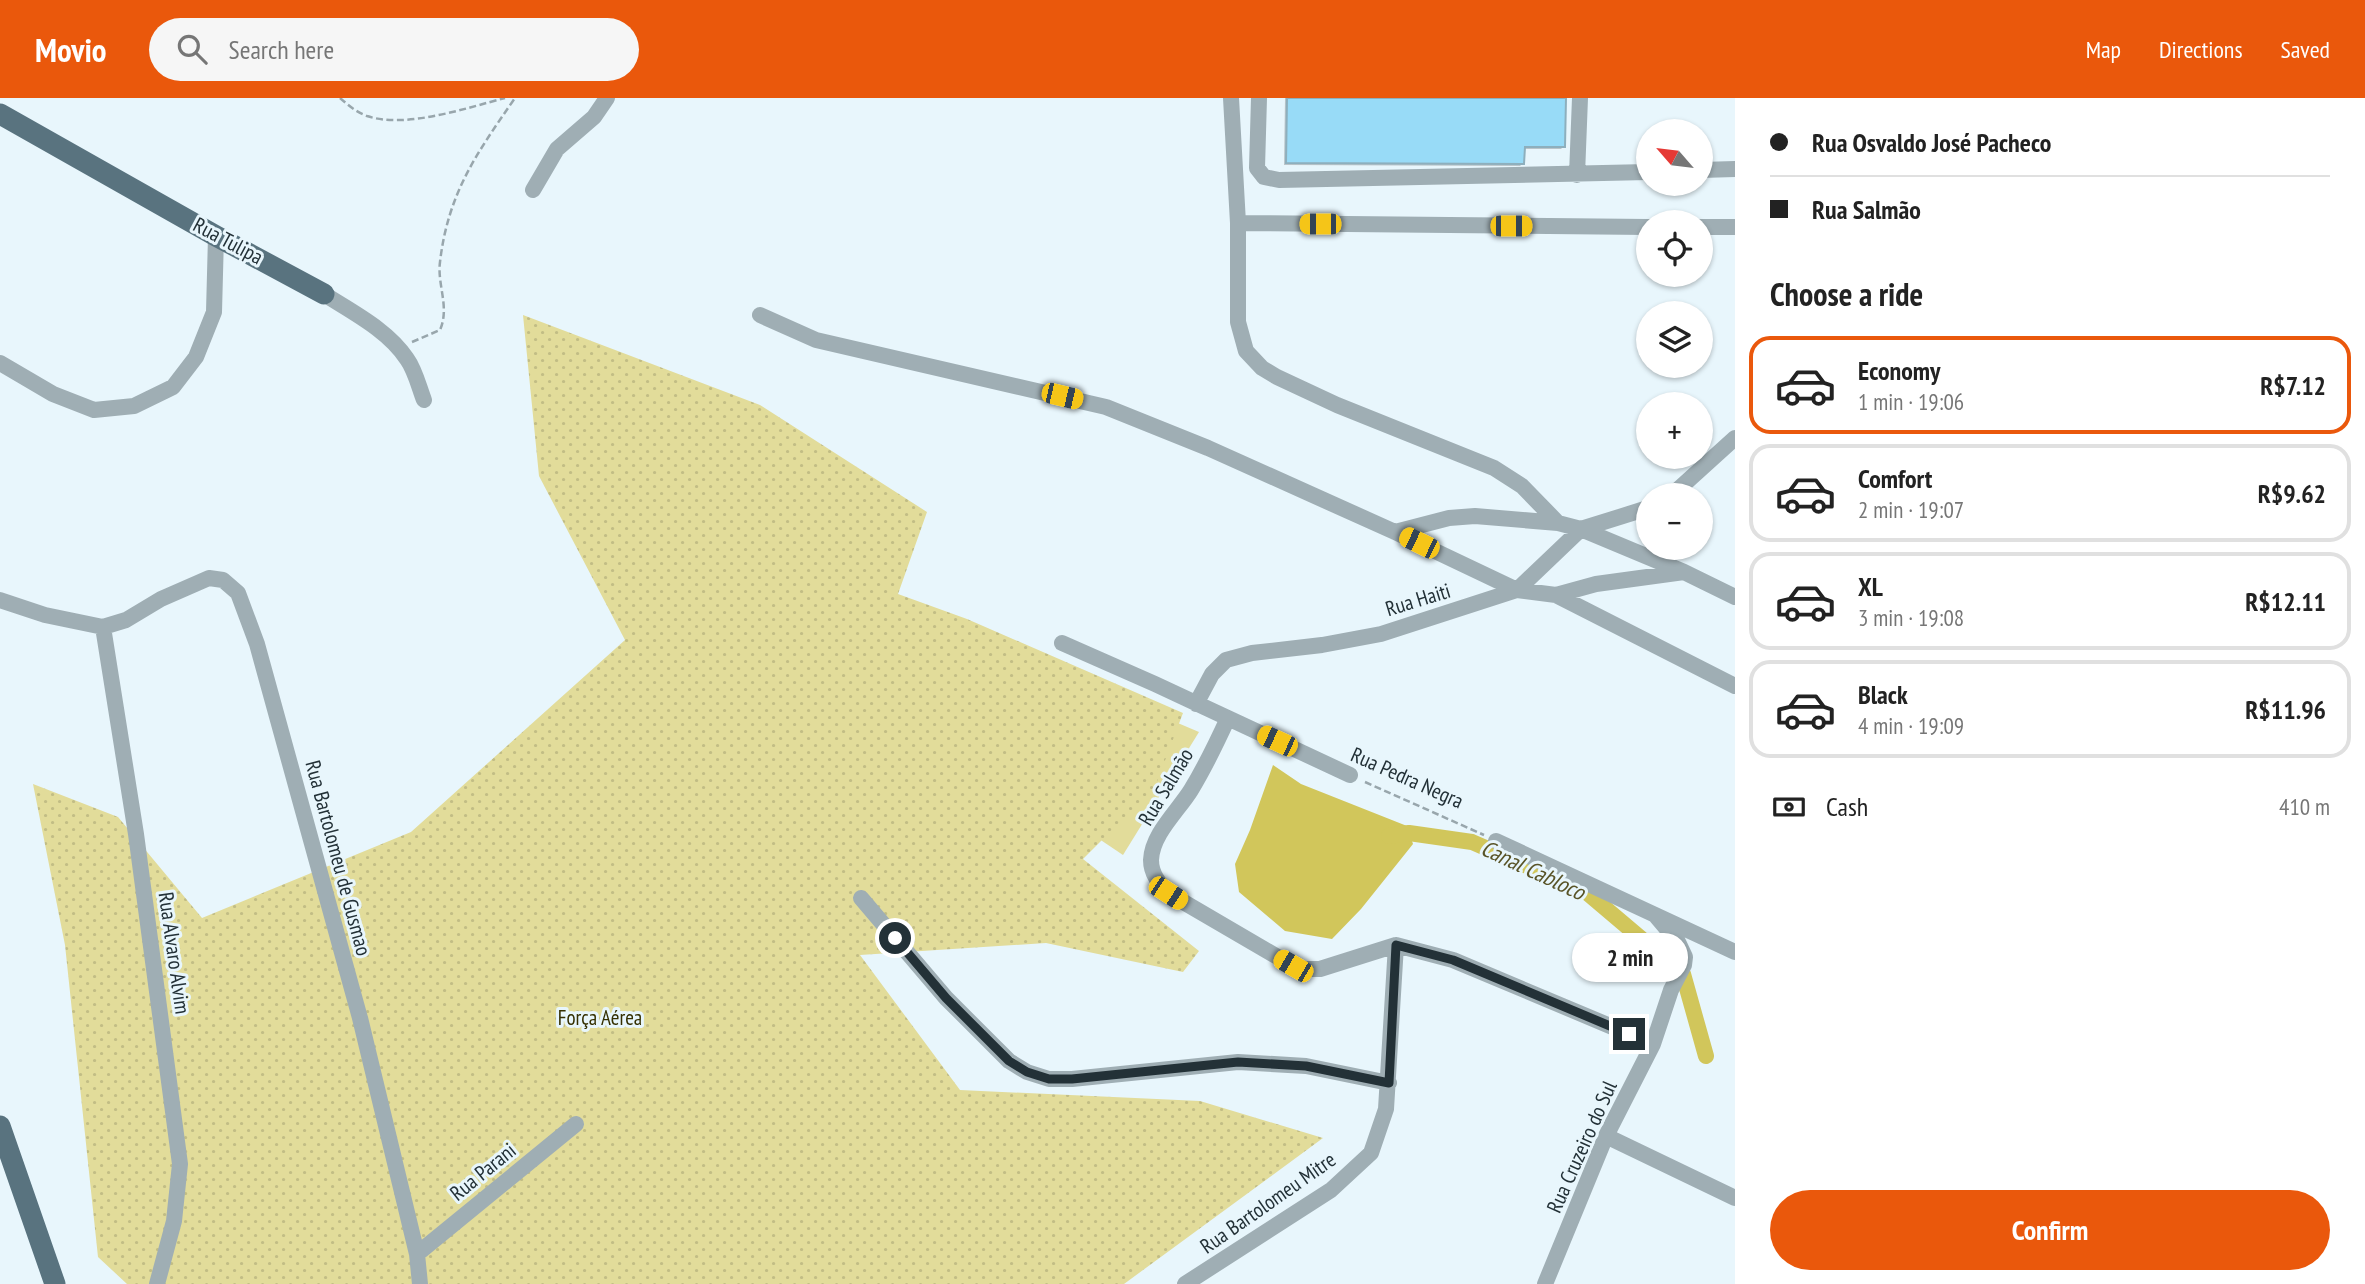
<!DOCTYPE html>
<meta charset="utf-8">
<style>
body{margin:0;font-family:"PT Sans Narrow",sans-serif;background:#f6f6f6;color:#222;height:100vh;display:flex;flex-direction:column;font-size:26px;white-space:nowrap}
*{box-sizing:border-box;margin:0}
p{font-size:23px;color:#767676}
.icon{flex:none;width:38px;height:38px;fill:none;stroke:currentColor;stroke-width:2;stroke-linecap:round;stroke-linejoin:round}
.map{position:relative;flex:1;overflow:hidden}
.drawer{display:flex;flex-direction:column;background:#fff;width:630px}
.drawer>*{flex:none}
.banner{display:grid;align-content:center;height:154px;padding:0 35px;background:#fff}
.needle{width:46px;rotate:298deg}
.controls{position:absolute;left:1636px;top:21px;display:grid;gap:14px}
.controls a{display:grid;place-items:center;width:77px;height:77px;border-radius:50%;background:#fff;box-shadow:0 2px 5px #0004;font-size:35px}
.end{position:absolute;width:32px;height:32px;margin:-16px;border:9px solid #233137;background:#fff;box-shadow:0 0 0 4px #fff}
.from{border-radius:50%}
.bubble{position:absolute;height:49px;border-radius:24px;background:#fff;box-shadow:0 2px 5px #0004;font-size:23px;font-weight:800;line-height:49px;text-align:center}
.car{position:absolute;width:21px;height:42px;margin:-21px -10px;border-radius:9px;box-shadow:0 0 5px 2px #0007;background:linear-gradient(#f5c518 24%,#345 0 40%,#f5c518 0 76%,#345 0 86%,#f5c518 0)}
.banner b{display:flex;align-items:center;gap:24px;height:66px;font-size:26px}
.banner b+b{border-top:2px solid #e0e0e0}
.banner i{width:18px;height:18px;background:#222}
ul{padding:0;list-style:none}
li{display:flex;align-items:center;gap:21px;height:98px;margin:0 14px 10px;padding:0 21px;border:4px solid #e0e0e0;border-radius:21px}
li div{flex:1}
li b{display:block;font-size:26px}
li em{font-style:normal;font-weight:800}
li.selected{border-color:#ea580c}
li>.icon{width:63px;height:63px;stroke-width:1.5}
h2{padding:0 35px;font-size:32px;line-height:84px}
.pay{display:flex;align-items:center;gap:18px;height:77px;padding:0 35px;font-size:26px}
.pay p{margin-inline-start:auto}
.cta{display:flex;gap:14px;margin-top:auto;padding:14px 35px}
.cta a{flex:1;height:80px;border-radius:42px;background:#ea580c;color:#fff;font-size:28px;font-weight:800;line-height:80px;text-align:center}
header{display:flex;align-items:center;gap:42px;box-sizing:border-box;height:98px;padding:0 35px;background:#ea580c;color:#fff}
header strong{font-size:33px}
nav{display:flex;gap:38px;margin-inline-start:auto;font-size:24px}
.search{width:490px;height:63px;background:#f6f6f6;display:flex;align-items:center;gap:18px;box-sizing:border-box;padding:0 24px;border-radius:38px;color:#767676;font-size:26px}
main{display:flex;flex:1;min-height:0}
.map>svg:first-child{display:block}
.green{fill:#e2dc9a}
.park{fill:url(#park-dots)}
.water{fill:#d1c65b}
.shadow{fill:#0003}
.lines{fill:none;stroke-linecap:round;stroke-linejoin:round}
.canal{stroke:#d1c65b;stroke-width:16}
.building{fill:#98dbf7;stroke:#8dafbd;stroke-width:2}
.path{stroke:#98a6ac;stroke-width:2.5;stroke-dasharray:7 3.5;stroke-linecap:butt}
.minor{stroke:#9faeb4;stroke-width:16}
.major{stroke:#59737f;stroke-width:21}
.route{stroke:#233137;stroke-width:9}
.labels{text-anchor:middle;stroke-width:6;stroke-linejoin:round;paint-order:stroke}
.street-label{font-size:21px;fill:#233137;stroke:#e8f6fc}
.park-label{font-size:21px;fill:#342f00;stroke:#e8f6fc}
.water-label{font-size:23px;font-style:italic;fill:#595428;stroke:#e8f6fc}
</style>
<header>
<strong>Movio</strong>
<div class="search"><svg class="icon" aria-label="search" viewBox="0 0 24 24"><circle cx="10" cy="10" r="6"/><path d="M15 15l6 6"/></svg>Search here</div>
<nav><a>Map</a><a>Directions</a><a>Saved</a></nav>
</header>
<main>
<div class="map">
<svg width="1735" height="1186" viewBox="0 0 1735 1186">
<defs>
<pattern id="park-dots" width="8" height="8" patternUnits="userSpaceOnUse" patternTransform="scale(1.75)"><rect width="8" height="8" fill="#e2dc9a"/><path d="M2 2h.1M6 6h.1" fill="none" stroke="#c2bd85" stroke-width="1.8" stroke-linecap="round"/></pattern>
</defs>
<rect width="100%" height="100%" fill="#e8f6fc"/>
<path class="green" d="M 1133,606 L 1199,634 L 1123,757 L 1065,718 Z"/>
<path class="park" d="M 523,217 L 760,307 L 927,414 L 898,496 L 967,521 L 1183,615 L 1155,689 L 1083,761 L 1199,853 L 1183,874 L 1046,845 L 860,857 L 960,992 L 1200,1003 L 1323,1040 L 1124,1186 L 127,1186 L 98,1159 L 65,847 L 33,686 L 118,719 L 202,820 L 411,734 L 625,542 L 539,378 Z"/>
<path class="water" d="M 1273,667 L 1301,686 L 1407,728 L 1413,746 L 1361,811 L 1332,841 L 1285,833 L 1239,794 L 1235,766 L 1250,732 Z"/>
<path class="shadow" d="M 1285,0 L 1564,0 L 1563,49 L 1561,51 L 1523,51 L 1523,65 L 1520,68 L 1284,67 Z"/>
<g class="lines">
<path class="canal" d="M 1389,738 L 1409,735 L 1472,744 L 1585,793 L 1683,876 L 1706,958"/>
</g>
<path class="building" d="M 1287,0 L 1566,0 L 1565,49 L 1525,49 L 1524,66 L 1286,65 Z"/>
<g class="lines">
<path class="path" d="M 340,0 C 348,7 356,14 367,18 C 406,31 466,10 505,0
M 412,244 L 440,232 C 450,209 437,187 440,164 C 448,95 477,55 515,0
M 1365,684 L 1484,737"/>
<path class="minor" d="M 1231,0 L 1238,125 L 1238,224 L 1246,253 L 1262,270 L 1277,279 L 1337,307 L 1494,370 L 1522,388 L 1558,425
M 1259,0 L 1257,70 L 1264,79 L 1279,82 L 1648,74
M 1701,72 L 1735,71
M 1577,77 L 1580,0
M 533,92 L 557,51 L 594,19 L 607,0
M 1238,125 L 1648,129
M 1701,129 L 1735,129
M 324,196 C 352,214 388,232 407,261 C 415,272 419,289 424,302
M 760,217 L 816,242 L 1106,309 L 1208,350 L 1395,434 L 1517,492 L 1556,497 L 1735,588
M 0,265 L 53,296 L 94,312 L 134,308 L 173,289 L 196,259 L 214,214 L 216,138
M 1672,397 L 1735,340
M 1395,434 L 1449,420 L 1475,418 L 1558,425 L 1581,431 L 1684,474
M 1556,497 L 1596,486 L 1684,474 L 1735,499
M 0,502 L 45,517 L 103,529 L 126,522 L 161,501 L 209,480 L 223,482 L 238,495 L 257,546 L 360,920 L 417,1156 L 420,1186
M 103,529 L 136,736 L 180,1066 L 174,1123 L 157,1186
M 1062,545 L 1155,586 L 1350,677
M 1196,606 L 1212,576 L 1226,562 L 1252,555 L 1322,547 L 1381,536 L 1517,492 L 1581,431 L 1648,410
M 1228,620 C 1217,644 1205,669 1191,692 C 1178,713 1152,736 1151,762 C 1151,776 1159,785 1168,795 L 1293,868 L 1305,871 L 1320,871 L 1396,847 L 1453,862 L 1653,946
M 1496,743 L 1735,854
M 861,800 L 946,900 L 1009,963 L 1027,974 L 1049,981 L 1072,981 L 1238,964 L 1306,968 L 1389,985
M 1606,1038 L 1735,1100
M 417,1156 L 576,1026
M 1185,1186 L 1331,1092 L 1371,1055 L 1386,1011 L 1396,847
M 1545,1186 L 1606,1038 L 1653,946 L 1671,892 L 1684,867 L 1685,859 L 1678,844 L 1656,818"/>
<path class="major" d="M 0,16 L 216,138 L 324,196
M 0,1028 L 55,1186"/>
</g>
<g class="lines">
<path class="route" d="M 895,840 L 946,900 L 1009,963 L 1027,974 L 1049,981 L 1072,981 L 1238,964 L 1306,968 L 1389,985 L 1396,847 L 1453,862 L 1629,936"/>
</g>
<g class="labels">
<g class="street-label">
<text transform="translate(228 143) rotate(28)" y="7">Rua Tulipa</text>
<text transform="translate(1418 502) rotate(-17)" y="7">Rua Haiti</text>
<text transform="translate(1407 680) rotate(24)" y="7">Rua Pedra Negra</text>
<text transform="translate(1166 689) rotate(-59)" y="7">Rua Salmão</text>
<text transform="translate(338 760) rotate(75)" y="7">Rua Bartolomeu de Gusmao</text>
<text transform="translate(174 855) rotate(82)" y="7">Rua Alvaro Alvim</text>
<text transform="translate(1582 1049) rotate(-66)" y="7">Rua Cruzeiro do Sul</text>
<text transform="translate(483 1074) rotate(-39)" y="7">Rua Parani</text>
<text transform="translate(1268 1105) rotate(-35)" y="7">Rua Bartolomeu Mitre</text>
</g>
<g class="park-label">
<text x="600" y="927">Força Aérea</text>
</g>
<g class="water-label">
<text transform="translate(1533 772) rotate(25)" y="8">Canal Cabloco</text>
</g>
</g>
</svg>
<div class="controls">
<a><svg class="needle" viewBox="-14 -14 28 28"><path d="M0-13l5 13h-10z" fill="#e53935"/><path d="M0 13l5-13h-10z" fill="#767676"/></svg></a>
<a><svg class="icon" aria-label="locate" viewBox="0 0 24 24"><circle cx="12" cy="12" r="6"/><path d="M12 2v4M12 18v4M2 12h4M18 12h4"/></svg></a>
<a><svg class="icon" aria-label="layers" viewBox="0 0 24 24"><path d="M12 4l9 5-9 5-9-5zM3 14l9 5 9-5"/></svg></a>
<a>+</a>
<a>−</a>
</div>
<i class="end from" style="left:895px;top:840px"></i>
<i class="end" style="left:1629px;top:936px"></i>
<div class="bubble" style="left:1572px;top:835px;width:116px">2 min</div>
<i class="car" style="left:1320px;top:126px;rotate:270deg"></i>
<i class="car" style="left:1511px;top:128px;rotate:90deg"></i>
<i class="car" style="left:1062px;top:298px;rotate:103deg"></i>
<i class="car" style="left:1419px;top:445px;rotate:296deg"></i>
<i class="car" style="left:1277px;top:643px;rotate:295deg"></i>
<i class="car" style="left:1168px;top:795px;rotate:123deg"></i>
<i class="car" style="left:1293px;top:868px;rotate:300deg"></i>
</div>
<section class="drawer">
<div class="banner">
<b><i class="from"></i>Rua Osvaldo José Pacheco</b>
<b><i></i>Rua Salmão</b>
</div>
<h2>Choose a ride</h2>
<ul>
<li class="selected"><svg class="icon" aria-label="car" viewBox="0 0 24 24"><path d="M5 17H2v-5l4-1 3-4h7l3 4 3 1v5h-3M9 17h6M6 11h13"/><circle cx="7" cy="17" r="2"/><circle cx="17" cy="17" r="2"/></svg><div><b>Economy</b><p>1 min · 19:06</p></div><em>R$7.12</em></li>
<li><svg class="icon" aria-label="car" viewBox="0 0 24 24"><path d="M5 17H2v-5l4-1 3-4h7l3 4 3 1v5h-3M9 17h6M6 11h13"/><circle cx="7" cy="17" r="2"/><circle cx="17" cy="17" r="2"/></svg><div><b>Comfort</b><p>2 min · 19:07</p></div><em>R$9.62</em></li>
<li><svg class="icon" aria-label="car" viewBox="0 0 24 24"><path d="M5 17H2v-5l4-1 3-4h7l3 4 3 1v5h-3M9 17h6M6 11h13"/><circle cx="7" cy="17" r="2"/><circle cx="17" cy="17" r="2"/></svg><div><b>XL</b><p>3 min · 19:08</p></div><em>R$12.11</em></li>
<li><svg class="icon" aria-label="car" viewBox="0 0 24 24"><path d="M5 17H2v-5l4-1 3-4h7l3 4 3 1v5h-3M9 17h6M6 11h13"/><circle cx="7" cy="17" r="2"/><circle cx="17" cy="17" r="2"/></svg><div><b>Black</b><p>4 min · 19:09</p></div><em>R$11.96</em></li>
</ul>
<div class="pay"><svg class="icon" aria-label="cash" viewBox="0 0 24 24"><path d="M3 7h18v10H3z"/><circle cx="12" cy="12" r="2"/></svg>Cash<p>410 m</p></div>
<div class="cta"><a>Confirm</a></div>
</section>
</main>
